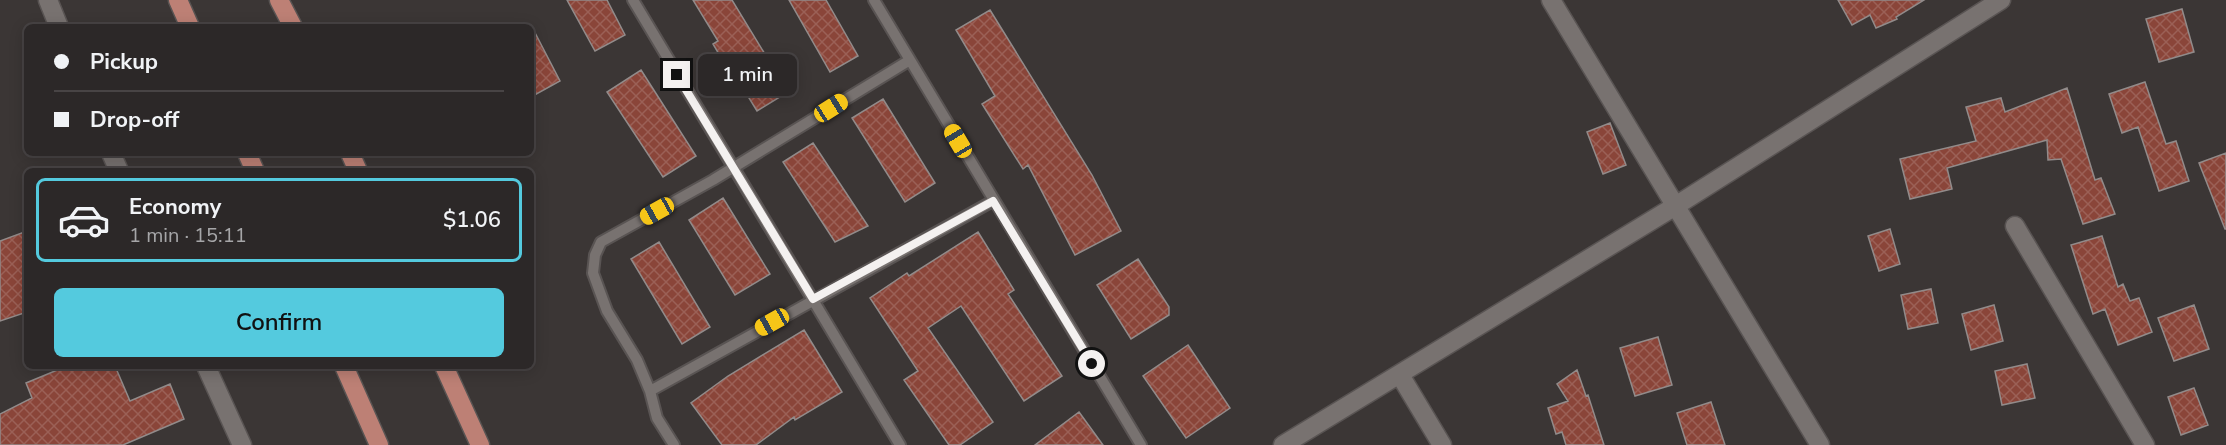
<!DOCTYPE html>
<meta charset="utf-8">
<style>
body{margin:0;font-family:"Nunito Sans",sans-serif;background:#383434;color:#f1f3f6;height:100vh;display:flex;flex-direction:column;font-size:22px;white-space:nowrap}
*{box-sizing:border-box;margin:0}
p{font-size:20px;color:#a6a6a8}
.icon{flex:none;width:33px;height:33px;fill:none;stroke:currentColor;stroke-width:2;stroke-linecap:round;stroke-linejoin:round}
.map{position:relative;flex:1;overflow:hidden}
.drawer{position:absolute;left:24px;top:168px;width:510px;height:201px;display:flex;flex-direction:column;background:#2c2828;border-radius:9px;box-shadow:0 3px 15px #0003,0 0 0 2px #484445}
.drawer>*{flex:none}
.guide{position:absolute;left:24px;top:24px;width:510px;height:132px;border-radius:9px;box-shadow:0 3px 15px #0003,0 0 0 2px #484445;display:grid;align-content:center;height:132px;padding:0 30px;background:#2c2828}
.end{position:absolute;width:27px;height:27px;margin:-14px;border:8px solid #f4f1f0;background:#111;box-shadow:0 0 0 3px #111}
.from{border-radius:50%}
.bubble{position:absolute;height:42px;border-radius:9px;background:#2c2828;box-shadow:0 3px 15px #0003,0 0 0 2px #484445;font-size:20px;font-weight:600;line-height:42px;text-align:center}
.car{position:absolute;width:18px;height:36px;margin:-18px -9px;border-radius:8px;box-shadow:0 0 4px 2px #0007;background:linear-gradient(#f5c518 24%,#345 0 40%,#f5c518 0 76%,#345 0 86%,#f5c518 0)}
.guide b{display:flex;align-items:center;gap:21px;height:57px;font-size:22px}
.guide b+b{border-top:2px solid #484445}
.guide i{width:15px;height:15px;background:#f1f3f6}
ul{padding:10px 0 0;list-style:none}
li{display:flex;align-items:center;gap:18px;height:84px;margin:0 12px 9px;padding:0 18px;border:3px solid transparent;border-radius:9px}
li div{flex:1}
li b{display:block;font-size:22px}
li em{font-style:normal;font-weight:600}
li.current{border-color:#54cade}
li>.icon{width:54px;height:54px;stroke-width:1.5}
.cta{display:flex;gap:12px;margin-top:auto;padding:12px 30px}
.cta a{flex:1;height:69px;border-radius:9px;background:#54cade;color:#111;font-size:24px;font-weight:600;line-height:69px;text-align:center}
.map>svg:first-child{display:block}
.building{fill:url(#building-cross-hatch);stroke:#928b8a;stroke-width:1.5}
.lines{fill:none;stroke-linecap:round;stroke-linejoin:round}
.lane-casing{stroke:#595453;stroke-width:14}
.street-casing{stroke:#595453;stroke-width:21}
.primary-casing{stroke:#595453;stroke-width:21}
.lane{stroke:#787270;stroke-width:10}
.street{stroke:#787270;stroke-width:18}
.primary{stroke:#bd8075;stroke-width:18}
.route{stroke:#f4f1f0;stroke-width:8}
</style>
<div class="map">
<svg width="2226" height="445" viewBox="0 0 2226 445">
<defs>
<pattern id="building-cross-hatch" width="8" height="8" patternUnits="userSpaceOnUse" patternTransform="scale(1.5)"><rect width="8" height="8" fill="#8a4539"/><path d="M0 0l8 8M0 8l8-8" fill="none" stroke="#9b6056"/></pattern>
</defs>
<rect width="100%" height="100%" fill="#3b3635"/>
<path class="building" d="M 567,0 L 607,0 L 625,35 L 595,51 Z
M 693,0 L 732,0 L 788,92 L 757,111 L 725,59 L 723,61 L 713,44 L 718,41 Z
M 789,0 L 826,0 L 858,56 L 830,72 Z
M 1838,0 L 1924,0 L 1896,17 L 1897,19 L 1876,28 L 1870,15 L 1852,25 Z
M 2182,9 L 2194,52 L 2159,62 L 2146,19 Z
M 990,10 L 1092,175 L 1121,231 L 1075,255 L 1028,165 L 1023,169 L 982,104 L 995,96 L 956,30 Z
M 531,25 L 560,81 L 531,97 Z
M 641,70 L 696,156 L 663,177 L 607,92 Z
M 2145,82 L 2166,144 L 2176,141 L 2189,181 L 2159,191 L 2138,127 L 2122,133 L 2109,94 Z
M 2067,88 L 2095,180 L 2101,178 L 2115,214 L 2083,224 L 2061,159 L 2048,160 L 2047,140 L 1947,168 L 1952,189 L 1910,199 L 1900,159 L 1976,141 L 1966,107 L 2001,98 L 2005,112 Z
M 883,99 L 935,183 L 905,202 L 852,118 Z
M 1610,123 L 1626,165 L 1603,174 L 1587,132 Z
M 813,143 L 868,226 L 835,242 L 783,162 Z
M 2226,153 L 2226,229 L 2225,229 L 2199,163 Z
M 723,198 L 770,274 L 735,295 L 689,220 Z
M 1890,229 L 1900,264 L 1879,271 L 1868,236 Z
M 27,231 L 27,312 L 0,321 L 0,241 Z
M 978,232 L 1014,290 L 1008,294 L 1062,376 L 1024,401 L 961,306 L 928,328 L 993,422 L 960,445 L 949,445 L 904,380 L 918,371 L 870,298 L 907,273 L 909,276 Z
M 2102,236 L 2118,287 L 2123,284 L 2130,301 L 2139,298 L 2152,332 L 2118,345 L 2105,309 L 2093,314 L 2071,245 Z
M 659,242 L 710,327 L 682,344 L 631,259 Z
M 1138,259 L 1169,307 L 1169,315 L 1131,339 L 1097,285 Z
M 1931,289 L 1938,323 L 1908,329 L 1901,295 Z
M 1994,305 L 2003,341 L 1971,350 L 1962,314 Z
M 2194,305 L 2209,349 L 2174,361 L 2158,318 Z
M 804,330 L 842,392 L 795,420 L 794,417 L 756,445 L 722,445 L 691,403 L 728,376 Z
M 1658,337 L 1672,385 L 1635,396 L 1620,348 Z
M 1188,345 L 1230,408 L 1186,438 L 1143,376 Z
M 2027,364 L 2035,398 L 2002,405 L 1995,371 Z
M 67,366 L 115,366 L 130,401 L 170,384 L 184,419 L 123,445 L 0,445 L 0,414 L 32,398 L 26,383 Z
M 1577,370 L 1586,396 L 1588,395 L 1604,445 L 1566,445 L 1562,432 L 1556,434 L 1548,408 L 1568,401 L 1557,384 Z
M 2194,388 L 2208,425 L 2181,435 L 2168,397 Z
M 1711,402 L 1725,445 L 1687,445 L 1677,413 Z
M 1079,412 L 1103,445 L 1035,445 Z"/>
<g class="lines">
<defs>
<path id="lane" d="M 633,0 L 900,445
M 874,0 L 1141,445
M 650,391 L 993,201
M 674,445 L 657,418 L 650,391 L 637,360 L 607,311 L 593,273 L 595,255 L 601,242 L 713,180 L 910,60"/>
<path id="street" d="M 48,0 L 59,27
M 1551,0 L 1820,445
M 111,153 L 119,171
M 2015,226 L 2145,445
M 206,366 L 242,445
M 1400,375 L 1442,445
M 1283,445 L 1677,205 L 2001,0"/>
<path id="primary" d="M 178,0 L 190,27
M 279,0 L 293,27
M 247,153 L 255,171
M 350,153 L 358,171
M 344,366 L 379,445
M 444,366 L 480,445"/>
</defs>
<use href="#lane" class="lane-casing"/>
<use href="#street" class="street-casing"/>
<use href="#primary" class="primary-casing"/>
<use href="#lane" class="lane"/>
<use href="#street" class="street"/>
<use href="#primary" class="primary"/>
</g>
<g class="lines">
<path class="route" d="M 677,75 L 813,299 L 993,201 L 1092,364"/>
</g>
</svg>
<i class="end from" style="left:1092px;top:364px"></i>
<i class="end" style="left:677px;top:75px"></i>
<div class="bubble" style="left:698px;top:54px;width:99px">1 min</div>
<i class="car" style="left:831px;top:108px;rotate:58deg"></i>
<i class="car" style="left:958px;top:141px;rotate:329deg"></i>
<i class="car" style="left:657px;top:211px;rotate:241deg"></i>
<i class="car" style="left:772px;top:322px;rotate:241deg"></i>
<div class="guide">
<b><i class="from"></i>Pickup</b>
<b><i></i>Drop-off</b>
</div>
<section class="drawer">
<ul>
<li class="current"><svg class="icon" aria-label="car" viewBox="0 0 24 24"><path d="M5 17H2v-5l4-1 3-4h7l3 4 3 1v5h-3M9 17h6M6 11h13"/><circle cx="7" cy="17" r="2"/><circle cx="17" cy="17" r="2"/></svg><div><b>Economy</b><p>1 min · 15:11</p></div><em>$1.06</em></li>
</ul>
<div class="cta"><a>Confirm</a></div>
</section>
</div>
